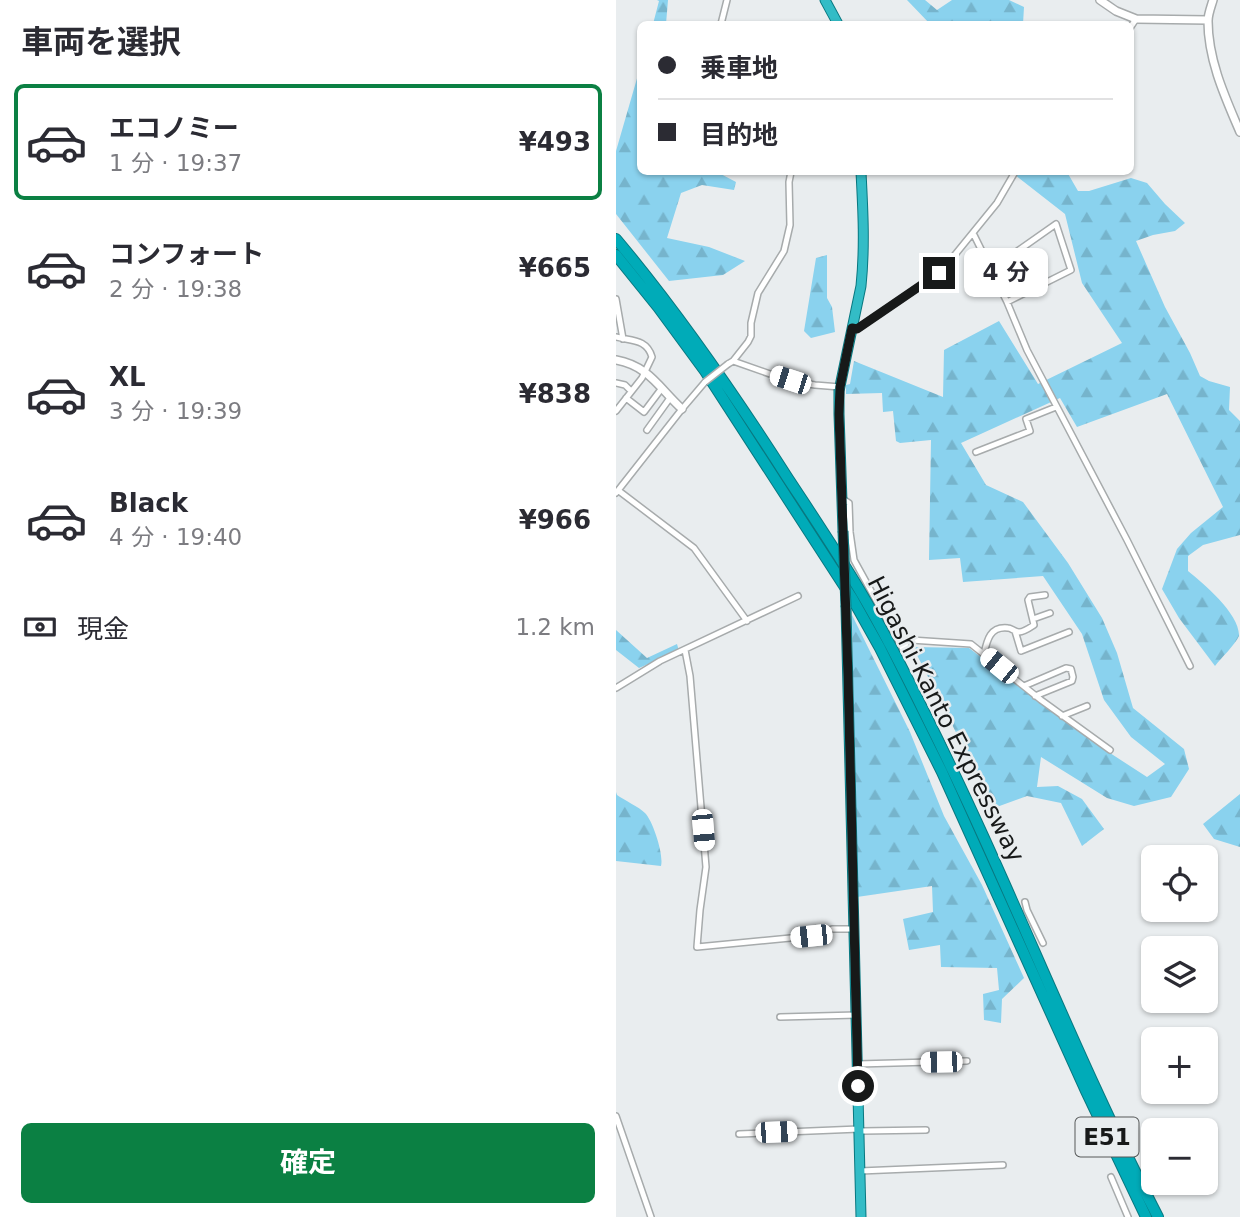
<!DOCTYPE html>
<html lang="ja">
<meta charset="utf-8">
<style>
body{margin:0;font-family:"DejaVu Sans","Noto Sans JP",sans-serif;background:#f2f2f3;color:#2b2b33;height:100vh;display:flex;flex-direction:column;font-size:26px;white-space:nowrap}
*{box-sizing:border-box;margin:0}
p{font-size:23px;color:#7c7c81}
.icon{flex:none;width:38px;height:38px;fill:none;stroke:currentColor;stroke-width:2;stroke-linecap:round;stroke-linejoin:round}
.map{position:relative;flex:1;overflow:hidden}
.side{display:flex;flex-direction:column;background:#fff;width:616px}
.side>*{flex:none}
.guide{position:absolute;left:21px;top:21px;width:497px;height:154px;border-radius:10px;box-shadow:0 2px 5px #0004;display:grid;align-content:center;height:154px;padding:0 21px;background:#fff}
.buttons{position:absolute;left:525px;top:845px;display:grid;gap:14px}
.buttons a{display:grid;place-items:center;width:77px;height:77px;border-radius:10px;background:#fff;box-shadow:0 2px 5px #0004;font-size:35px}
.end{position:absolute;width:32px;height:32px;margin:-16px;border:9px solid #171919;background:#fff;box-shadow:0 0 0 4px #fff}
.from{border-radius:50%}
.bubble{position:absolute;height:49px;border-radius:10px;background:#fff;box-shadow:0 2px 5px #0004;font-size:23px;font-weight:700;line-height:49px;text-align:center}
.car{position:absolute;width:21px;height:42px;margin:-21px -10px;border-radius:9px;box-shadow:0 0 5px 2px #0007;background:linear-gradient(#fff 24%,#345 0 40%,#fff 0 76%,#345 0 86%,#fff 0)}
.guide b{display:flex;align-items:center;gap:24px;height:66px;font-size:26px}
.guide b+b{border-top:2px solid #e1e1e2}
.guide i{width:18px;height:18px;background:#2b2b33}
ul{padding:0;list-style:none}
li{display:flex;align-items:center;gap:21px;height:116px;margin:0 14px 10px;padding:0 7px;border:4px solid transparent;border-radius:10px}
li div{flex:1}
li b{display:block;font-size:26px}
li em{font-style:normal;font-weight:700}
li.active{border-color:#0b8043}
li>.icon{width:63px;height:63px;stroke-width:1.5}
h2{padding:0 21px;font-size:32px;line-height:84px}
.pay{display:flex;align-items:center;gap:18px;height:77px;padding:0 21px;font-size:26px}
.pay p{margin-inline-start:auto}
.button{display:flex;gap:14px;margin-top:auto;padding:14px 21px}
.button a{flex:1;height:80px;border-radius:10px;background:#0b8043;color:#fff;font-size:28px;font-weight:700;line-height:80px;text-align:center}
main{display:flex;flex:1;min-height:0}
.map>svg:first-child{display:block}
.forest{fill:url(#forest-firs)}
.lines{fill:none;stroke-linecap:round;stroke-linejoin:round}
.minor-casing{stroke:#a7abac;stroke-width:8}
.tertiary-casing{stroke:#a7abac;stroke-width:10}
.trunk-casing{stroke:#087880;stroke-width:11}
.motorway-casing{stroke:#087880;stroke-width:12}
.minor{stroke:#fff;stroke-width:5}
.tertiary{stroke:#fff;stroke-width:7}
.trunk{stroke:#33bcc6;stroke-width:9}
.motorway{stroke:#00abb8;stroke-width:10}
.minor-bridge-casing{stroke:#a7abac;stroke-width:8;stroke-linecap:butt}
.trunk-bridge-casing{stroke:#087880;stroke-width:11;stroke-linecap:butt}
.minor-bridge{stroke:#fff;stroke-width:5}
.trunk-bridge{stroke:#33bcc6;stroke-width:9}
.route{stroke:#171919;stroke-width:9}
.labels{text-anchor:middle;stroke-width:5;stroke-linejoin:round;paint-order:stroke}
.shield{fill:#e9edef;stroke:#565959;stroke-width:2}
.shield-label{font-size:23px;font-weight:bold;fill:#171919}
.street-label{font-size:24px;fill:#171919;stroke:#e9edef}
</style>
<main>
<section class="side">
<h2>車両を選択</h2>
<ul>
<li class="active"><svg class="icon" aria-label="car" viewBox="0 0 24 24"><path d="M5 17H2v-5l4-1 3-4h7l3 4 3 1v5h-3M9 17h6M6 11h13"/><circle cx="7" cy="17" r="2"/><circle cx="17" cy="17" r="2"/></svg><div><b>エコノミー</b><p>1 分 · 19:37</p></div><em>¥493</em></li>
<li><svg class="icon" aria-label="car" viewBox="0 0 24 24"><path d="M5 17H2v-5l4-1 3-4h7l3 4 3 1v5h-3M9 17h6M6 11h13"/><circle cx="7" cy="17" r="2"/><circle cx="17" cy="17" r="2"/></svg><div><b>コンフォート</b><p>2 分 · 19:38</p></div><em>¥665</em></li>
<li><svg class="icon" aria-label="car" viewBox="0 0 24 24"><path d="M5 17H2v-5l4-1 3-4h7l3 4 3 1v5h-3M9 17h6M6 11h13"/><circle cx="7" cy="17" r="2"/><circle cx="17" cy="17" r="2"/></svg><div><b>XL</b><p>3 分 · 19:39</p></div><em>¥838</em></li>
<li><svg class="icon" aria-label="car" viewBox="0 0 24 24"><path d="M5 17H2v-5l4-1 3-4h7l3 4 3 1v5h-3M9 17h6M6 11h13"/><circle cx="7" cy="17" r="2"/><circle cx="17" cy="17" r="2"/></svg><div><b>Black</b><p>4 分 · 19:40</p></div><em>¥966</em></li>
</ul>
<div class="pay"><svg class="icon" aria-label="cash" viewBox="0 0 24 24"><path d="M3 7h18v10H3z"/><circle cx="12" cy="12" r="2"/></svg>現金<p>1.2 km</p></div>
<div class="button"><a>確定</a></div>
</section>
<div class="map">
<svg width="624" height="1217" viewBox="0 0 624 1217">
<defs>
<pattern id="forest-firs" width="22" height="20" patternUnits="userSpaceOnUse" patternTransform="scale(1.75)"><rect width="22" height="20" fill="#8ad2ee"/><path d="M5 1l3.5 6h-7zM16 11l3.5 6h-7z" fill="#76b4cc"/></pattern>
</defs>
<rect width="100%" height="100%" fill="#e9edef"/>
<path class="forest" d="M 41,0 L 52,0 L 50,24 L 37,24 L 43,1 Z
M 291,0 L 309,0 L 321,10 L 336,0 L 393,0 L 408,7 L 407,24 L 314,24 Z
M 24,68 L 24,172 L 101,172 L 120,182 L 118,190 L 86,185 L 65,193 L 51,238 L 93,247 L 129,261 L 107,275 L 53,281 L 0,214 L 0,151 Z
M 398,172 L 451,172 L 462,191 L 473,191 L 515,178 L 531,183 L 549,204 L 569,223 L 559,231 L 537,235 L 520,241 L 549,307 L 574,353 L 584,376 L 593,381 L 614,387 L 613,410 L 624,421 L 624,535 L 587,545 L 572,556 L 572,571 C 587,583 624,614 623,636 C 619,645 605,658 599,666 L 563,618 L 546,589 L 561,549 L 575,533 L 607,507 L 551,394 L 461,427 L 444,398 L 345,443 L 370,485 L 407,502 L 452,563 L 486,618 L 501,653 L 517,708 L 568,749 L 573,769 L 555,797 L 518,806 L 491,798 L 425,757 L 421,787 L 442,786 L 466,799 L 488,829 L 466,846 L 445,803 L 411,796 L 378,808 L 297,647 L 353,648 L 477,742 L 531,777 L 549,764 L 515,737 L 488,700 L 466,634 L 427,576 L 347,582 L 344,558 L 313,560 L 315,440 L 284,443 L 280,441 L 277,411 L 267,412 L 266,393 L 230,394 L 230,385 L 234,384 L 238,361 L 327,397 L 328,350 L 383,321 L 422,384 L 506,343 L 466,283 L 449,214 L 399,175 Z
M 211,255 L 211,298 L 216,307 L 219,332 L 195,338 L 188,331 L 200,258 Z
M 236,615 L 294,732 L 328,816 L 366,885 L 408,978 L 386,999 L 385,1023 L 368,1020 L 367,994 L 383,990 L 381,968 L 325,967 L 324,945 L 293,950 L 287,919 L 317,912 L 316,886 L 241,897 Z
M 0,630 L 31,658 L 61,644 L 63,651 L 23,668 L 0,650 Z
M 0,792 L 1,795 C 8,800 23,807 29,813 C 37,821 48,855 45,866 L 0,861 Z
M 624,794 L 624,847 L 598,839 L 587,824 Z"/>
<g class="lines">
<defs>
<path id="minor" d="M 105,24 L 111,0
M 514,28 L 520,19
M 357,233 L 391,302 L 411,350 L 511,540 L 574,666
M 376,269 L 440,224 L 455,270 L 391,302
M 0,299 L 7,339
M 236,328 L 241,329 L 323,273 L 329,267 L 381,203 L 399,172
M 0,337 C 16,341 31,339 36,357 L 26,378 L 0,411
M 117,361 L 174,381 L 199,385 L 224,387
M 112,364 L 117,361 L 132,342 L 135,336 L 135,323 L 142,293 L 168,251 L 174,225 L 173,182 L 175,172
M 0,383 L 9,385 L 15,391
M 10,398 L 28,412 L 46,388
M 31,430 L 54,398
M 360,452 L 414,431 L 410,419 L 440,407
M 3,491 L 78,548 L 131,621
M 0,493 L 66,409 L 89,382
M 227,499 L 233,503 L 234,532 L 238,560 L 287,649 L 288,650 L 290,643 L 295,640 L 355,644 L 425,700 L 494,750
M 417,619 L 434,613
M 399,631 L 405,651 L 453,632
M 69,650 L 74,676 L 90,867 L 84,910 L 81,947 L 195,936 L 216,929 L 238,929
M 368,654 C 371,640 374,626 392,628 C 395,628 399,632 403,632 C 408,632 415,627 418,625 L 412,600 L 414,597 L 429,595
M 408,686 L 450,668 L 455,669 L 457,677 L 456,681 L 419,696
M 0,688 L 44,661 L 182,596
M 446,716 L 471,706
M 409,902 L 411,910 L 427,943
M 164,1017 L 241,1015
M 242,1064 L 351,1061
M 0,1116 L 35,1217
M 123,1134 L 243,1129 L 247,1131 L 310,1130
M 244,1171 L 387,1165
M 495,1177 L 512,1217"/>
<path id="tertiary" d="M 484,0 L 500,11 L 520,19 L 592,20
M 597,0 C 595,7 592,14 592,21 C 592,60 609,97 624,132
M 0,360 C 33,366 43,388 66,409"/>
<path id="trunk" d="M 209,0 L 222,24
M 227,531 L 223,414 L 223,391 L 245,286 C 249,247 247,210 245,172
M 230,607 L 245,1217"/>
<path id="motorway" d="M 0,239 C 63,314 118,394 171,477 C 196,515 221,552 244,591 C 269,633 291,677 312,720 C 394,884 458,1055 542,1217
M 0,255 L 42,307 L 89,371 L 236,598 L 264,648 L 326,772 L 470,1091 L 530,1217"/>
</defs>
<use href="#minor" class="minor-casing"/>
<use href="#tertiary" class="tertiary-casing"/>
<use href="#trunk" class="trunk-casing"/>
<use href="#motorway" class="motorway-casing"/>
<use href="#minor" class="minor"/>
<use href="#tertiary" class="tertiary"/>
<use href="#trunk" class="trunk"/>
<use href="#motorway" class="motorway"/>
<defs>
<path id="minor-bridge" d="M 89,382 L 112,364"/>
<path id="trunk-bridge" d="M 227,531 L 230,607"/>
</defs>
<use href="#minor-bridge" class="minor-bridge-casing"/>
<use href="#trunk-bridge" class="trunk-bridge-casing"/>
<use href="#minor-bridge" class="minor-bridge"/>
<use href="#trunk-bridge" class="trunk-bridge"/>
</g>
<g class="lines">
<path class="route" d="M 242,1086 L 232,676 L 223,414 L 224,387 L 236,328 L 241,329 L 323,273"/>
</g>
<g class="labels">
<rect class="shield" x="459.5" y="1117.5" width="63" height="39" rx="5"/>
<g class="shield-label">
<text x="491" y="1145">E51</text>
</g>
<g class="street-label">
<text transform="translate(330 719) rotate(63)" y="8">Higashi-Kanto Expressway</text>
</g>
</g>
</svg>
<div class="buttons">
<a><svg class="icon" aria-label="locate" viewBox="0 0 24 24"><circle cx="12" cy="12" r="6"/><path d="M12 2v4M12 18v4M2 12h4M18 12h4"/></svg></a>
<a><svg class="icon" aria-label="layers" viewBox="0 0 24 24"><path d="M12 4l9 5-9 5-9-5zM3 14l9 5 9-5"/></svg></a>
<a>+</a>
<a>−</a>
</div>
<i class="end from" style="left:242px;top:1086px"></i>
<i class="end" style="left:323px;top:273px"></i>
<div class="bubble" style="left:348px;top:248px;width:84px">4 分</div>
<i class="car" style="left:174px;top:380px;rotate:288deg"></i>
<i class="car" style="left:383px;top:666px;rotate:309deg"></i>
<i class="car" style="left:87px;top:830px;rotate:175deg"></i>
<i class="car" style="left:195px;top:936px;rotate:264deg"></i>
<i class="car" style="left:325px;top:1062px;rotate:269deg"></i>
<i class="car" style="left:160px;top:1132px;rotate:88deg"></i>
<div class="guide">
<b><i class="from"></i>乗車地</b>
<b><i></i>目的地</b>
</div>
</div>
</main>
